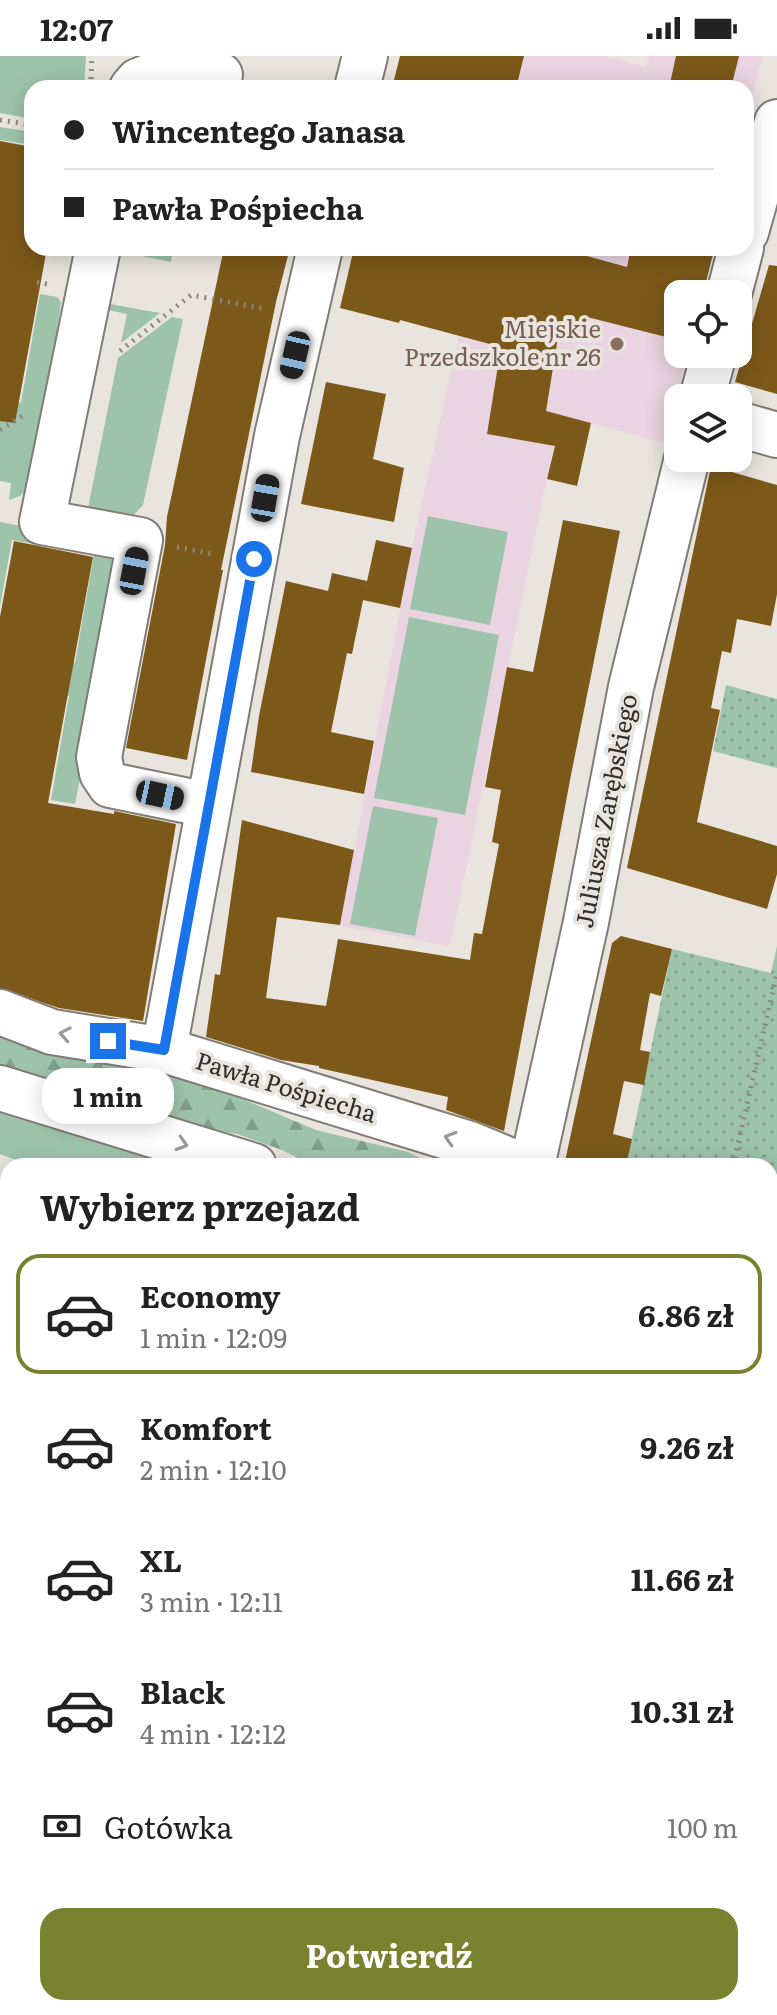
<!DOCTYPE html>
<html lang="pl">
<meta charset="utf-8">
<style>
body{margin:0;font-family:Literata,serif;background:#f2f2f2;color:#222;height:100vh;display:flex;flex-direction:column;font-size:30px;white-space:nowrap}
*{box-sizing:border-box;margin:0}
p{font-size:26px;color:#767676}
.icon{flex:none;width:44px;height:44px;fill:none;stroke:currentColor;stroke-width:2;stroke-linecap:round;stroke-linejoin:round}
.map{position:relative;flex:1;overflow:hidden}
.drawer{position:absolute;left:0px;top:1102px;width:778px;height:858px;display:flex;flex-direction:column;background:#fff;border-radius:24px 24px 0 0;box-shadow:0 4px 20px #0003}
.drawer>*{flex:none}
.banner{position:absolute;left:24px;top:24px;width:730px;height:176px;border-radius:24px;box-shadow:0 4px 20px #0003;display:grid;align-content:center;height:176px;padding:0 40px;background:#fff}
.buttons{position:absolute;left:664px;top:224px;display:grid;gap:16px}
.buttons a{display:grid;place-items:center;width:88px;height:88px;border-radius:16px;background:#fff;box-shadow:0 4px 20px #0003;font-size:40px}
.end{position:absolute;width:36px;height:36px;margin:-18px;border:10px solid #1a73e8;background:#fff;box-shadow:0 0 0 4px #fff}
.from{border-radius:50%}
.bubble{position:absolute;height:56px;border-radius:24px;background:#fff;box-shadow:0 4px 20px #0003;font-size:26px;font-weight:700;line-height:56px;text-align:center}
.car{position:absolute;width:24px;height:48px;margin:-24px -12px;border-radius:10px;box-shadow:0 0 6px 2px #0007;background:linear-gradient(#222 24%,#8ab4d8 0 40%,#222 0 76%,#8ab4d8 0 86%,#222 0)}
.banner b{display:flex;align-items:center;gap:28px;height:76px;font-size:30px}
.banner b+b{border-top:2px solid #e0e0e0}
.banner i{width:20px;height:20px;background:#222}
ul{padding:0;list-style:none}
li{display:flex;align-items:center;gap:24px;height:120px;margin:0 16px 12px;padding:0 24px;border:4px solid transparent;border-radius:24px}
li div{flex:1}
li b{display:block;font-size:30px}
li em{font-style:normal;font-weight:700}
li.selected{border-color:#79822e}
li>.icon{width:72px;height:72px;stroke-width:1.5}
h2{padding:0 40px;font-size:36px;line-height:96px}
.pay{display:flex;align-items:center;gap:20px;height:88px;padding:0 40px;font-size:30px}
.pay p{margin-inline-start:auto}
.cta{display:flex;gap:16px;margin-top:auto;padding:16px 40px}
.cta a{flex:1;height:92px;border-radius:24px;background:#79822e;color:#fff;font-size:32px;font-weight:700;line-height:92px;text-align:center}
.status{display:flex;justify-content:space-between;align-items:center;height:56px;padding:0 40px;background:#fff;direction:ltr}
.status svg{height:22px;fill:currentColor}
.map>svg:first-child{display:block}
.industrial{fill:url(#industrial-furrows)}
.education{fill:#ead4e2}
.grass{fill:#9dc4aa}
.forest{fill:url(#forest-firs)}
.garden{fill:url(#garden-dots)}
.building{fill:#7c5819}
.lines{fill:none;stroke-linecap:round;stroke-linejoin:round}
.minor-casing{stroke:#817c75;stroke-width:48}
.path{stroke:#8b8883;stroke-width:5;stroke-dasharray:2 6;stroke-linecap:butt}
.minor{stroke:#fff;stroke-width:44}
.rail-casing{stroke:#6d6a65;stroke-width:9}
.rail{stroke:#e9e4dd;stroke-width:6;stroke-dasharray:18;stroke-linecap:butt}
.oneway{stroke:#989896}
.route{stroke:#1a73e8;stroke-width:10}
.education-dot{fill:#8d6e63;stroke:#e9e4dd;stroke-width:3}
.labels{text-anchor:middle;stroke-width:8;stroke-linejoin:round;paint-order:stroke}
.education-label{font-size:24px;fill:#785e54;stroke:#e9e4dd;text-anchor:end}
.street-label{font-size:24px;fill:#32302d;stroke:#e9e4dd}
</style>
<div class="status"><b>12:07</b><svg viewBox="0 0 49 12"><path d="M0 12V9h3v3zM5 12V6h3v6zM10 12V3h3v9zM15 12V0h3v12zM26 1h20v11H26zM47 4h2v5h-2z"/></svg></div>
<div class="map">
<svg width="777" height="1959" viewBox="0 0 777 1959">
<defs>
<pattern id="industrial-furrows" width="10" height="10" patternUnits="userSpaceOnUse" patternTransform="scale(2)"><rect width="10" height="10" fill="#e0d7c9"/><path d="M-1 1l2-2M0 10L10 0M9 11l2-2" fill="none" stroke="#c1b9ad"/></pattern>
<pattern id="forest-firs" width="22" height="20" patternUnits="userSpaceOnUse" patternTransform="scale(2)"><rect width="22" height="20" fill="#9dc4aa"/><path d="M5 1l3.5 6h-7zM16 11l3.5 6h-7z" fill="#81a08b"/></pattern>
<pattern id="garden-dots" width="8" height="8" patternUnits="userSpaceOnUse" patternTransform="scale(2)"><rect width="8" height="8" fill="#9dc4aa"/><path d="M2 2h.1M6 6h.1" fill="none" stroke="#81a08b" stroke-width="1.8" stroke-linecap="round"/></pattern>
</defs>
<rect width="100%" height="100%" fill="#e9e4dd"/>
<path class="industrial" d="M 0,1834 L 8,1837 L 8,1936 L 0,1955 Z"/>
<path class="education" d="M 524,0 L 605,0 L 646,11 L 649,0 L 762,0 L 746,66 L 746,32 L 516,32 Z
M 478,192 L 715,192 L 703,238 L 678,238 L 678,298 L 688,298 L 665,387 L 560,359 L 450,890 L 340,870 L 412,492 Z"/>
<path class="grass" d="M 0,0 L 86,0 L 84,32 L 32,32 L 32,63 L 0,57 Z
M 0,71 L 32,76 L 32,89 L 0,84 Z
M 127,192 L 173,192 L 171,206 L 137,199 Z
M 40,238 L 57,241 L 61,246 L 48,339 L 27,433 L 20,440 L 9,444 L 11,427 L 0,425 L 0,344 L 21,347 Z
M 99,246 L 160,257 L 121,287 L 127,258 L 98,252 Z
M 172,261 L 183,263 L 143,449 L 130,463 L 85,467 L 118,302 Z
M 428,460 L 508,476 L 490,569 L 410,553 Z
M 0,466 L 125,490 L 75,748 L 51,744 L 69,640 L 66,639 L 71,607 L 75,607 L 94,498 L 12,484 L 0,550 Z
M 409,561 L 499,579 L 465,759 L 374,742 Z
M 373,750 L 438,762 L 415,880 L 350,868 Z
M 0,1048 L 209,1110 L 32,1110 L 0,1098 Z
M 770,1372 L 777,1377 L 777,1433 L 770,1430 Z
M 0,1724 L 8,1728 L 8,1837 L 0,1834 Z
M 34,1952 L 131,1952 L 128,1959 L 31,1959 Z
M 193,1952 L 466,1952 L 477,1959 L 189,1959 Z"/>
<path class="forest" d="M 0,977 L 102,1007 L 189,1025 L 229,1037 L 316,1074 L 408,1096 L 436,1110 L 314,1110 L 282,1094 L 237,1078 L 204,1073 L 134,1047 L 112,1043 L 55,1024 L 0,1010 Z
M 770,1277 L 777,1283 L 777,1334 L 770,1330 Z
M 0,1502 L 8,1506 L 8,1661 L 0,1657 Z
M 770,1913 L 777,1920 L 777,1959 L 551,1959 L 538,1952 L 770,1952 Z"/>
<path class="garden" d="M 726,629 L 777,643 L 777,712 L 713,695 Z
M 777,890 L 777,1233 L 770,1227 L 770,1110 L 626,1110 L 672,893 L 771,917 Z"/>
<path class="building" d="M 400,0 L 524,0 L 516,32 L 392,32 Z
M 676,0 L 739,0 L 731,32 L 669,32 Z
M 0,85 L 32,91 L 32,192 L 47,192 L 15,367 L 0,365 Z
M 224,192 L 290,192 L 276,246 L 221,514 L 223,514 L 187,704 L 126,692 L 165,489 L 167,461 Z
M 354,192 L 572,192 L 572,196 L 627,211 L 631,192 L 688,192 L 713,198 L 703,238 L 678,238 L 678,284 L 587,261 L 584,279 L 559,275 L 546,355 L 591,367 L 577,430 L 547,423 L 555,390 L 487,378 L 501,291 L 400,264 L 399,267 L 340,252 Z
M 769,209 L 777,210 L 777,338 L 735,326 Z
M 326,326 L 386,338 L 373,403 L 404,412 L 394,466 L 301,448 Z
M 711,410 L 777,429 L 777,538 L 771,570 L 737,563 L 731,597 L 722,595 L 711,652 L 720,654 L 697,766 L 777,790 L 777,818 L 767,853 L 627,812 Z
M 563,464 L 620,475 L 571,719 L 504,1075 L 446,1054 L 448,1041 L 319,1012 L 319,1010 L 281,1004 L 206,981 L 215,918 L 220,919 L 242,764 L 354,794 L 340,869 L 277,861 L 266,942 L 326,950 L 338,883 L 470,904 L 474,877 L 482,878 L 499,788 L 492,786 L 501,734 L 485,731 L 507,611 L 533,616 Z
M 376,484 L 412,492 L 400,552 L 363,544 Z
M 14,485 L 93,501 L 48,747 L 114,758 L 114,755 L 176,768 L 143,965 L 59,952 L 0,932 L 0,561 Z
M 332,517 L 367,525 L 352,598 L 347,597 L 331,676 L 374,685 L 364,738 L 251,716 L 259,660 L 286,525 L 328,535 Z
M 621,880 L 672,893 L 661,940 L 650,937 L 640,994 L 650,996 L 644,1029 L 624,1025 L 613,1078 L 632,1083 L 626,1110 L 564,1110 L 612,887 Z"/>
<g class="lines">
<defs>
<path id="minor" d="M 132,32 L 138,25 L 148,21 L 220,19
M 357,32 L 365,0
M 746,176 L 777,66
M 98,192 L 42,466 L 140,484 L 99,701 L 102,717 L 110,729 L 208,749
M 729,238 L 741,192
M 702,342 L 714,298
M 738,368 L 777,379
M 0,956 L 52,976 L 164,994 L 470,1088 L 523,1110
M 164,994 L 277,380 L 320,192
M 0,1032 L 254,1110
M 532,1110 L 586,866 L 631,631 L 687,402
M 770,1253 L 777,1258
M 770,1360 L 777,1365
M 0,1691 L 8,1695
M 507,1952 L 515,1959
M 160,1959 L 163,1952"/>
</defs>
<use href="#minor" class="minor-casing"/>
<path class="path" d="M 91,23 L 92,0
M 0,64 L 32,69
M 37,226 L 52,229
M 120,295 L 191,239 L 266,253
M 0,374 L 24,359
M 177,491 L 214,498
M 733,1110 L 777,917
M 14,1959 L 17,1952"/>
<use href="#minor" class="minor"/>
<defs>
<path id="rail" d="M 0,1391 L 8,1394
M 0,1423 L 8,1427
M 770,1716 L 777,1719
M 770,1743 L 777,1746"/>
</defs>
<use href="#rail" class="rail-casing"/>
<use href="#rail" class="rail"/>
</g>
<defs><path id="oneway-chevron" d="M-2-3.5L2.5 0L-2 3.5" fill="none" stroke-width="1.6" stroke-linecap="round" stroke-linejoin="round" transform="scale(2)"/></defs>
<g class="oneway">
<use href="#oneway-chevron" transform="translate(65 978) rotate(-170)"/>
<use href="#oneway-chevron" transform="translate(450 1082) rotate(-163)"/>
<use href="#oneway-chevron" transform="translate(182 1088) rotate(17)"/>
</g>
<g class="lines">
<path class="route" d="M 108,985 L 164,994 L 254,503"/>
</g>
<circle class="education-dot" cx="617" cy="288" r="8"/>
<g class="labels">
<g class="education-label">
<text x="601" y="282">Miejskie<tspan x="601" dy="28">Przedszkole nr 26</tspan></text>
</g>
<g class="street-label">
<text transform="translate(607 755) rotate(-79)" y="8">Juliusza Zarębskiego</text>
<text transform="translate(286 1032) rotate(17)" y="8">Pawła Pośpiecha</text>
</g>
</g>
</svg>
<div class="buttons">
<a><svg class="icon" aria-label="locate" viewBox="0 0 24 24"><circle cx="12" cy="12" r="6"/><path d="M12 2v4M12 18v4M2 12h4M18 12h4"/></svg></a>
<a><svg class="icon" aria-label="layers" viewBox="0 0 24 24"><path d="M12 4l9 5-9 5-9-5zM3 14l9 5 9-5"/></svg></a>
</div>
<i class="end from" style="left:254px;top:503px"></i>
<i class="end" style="left:108px;top:985px"></i>
<div class="bubble" style="left:42px;top:1012px;width:132px">1 min</div>
<i class="car" style="left:295px;top:299px;rotate:193deg"></i>
<i class="car" style="left:265px;top:442px;rotate:10deg"></i>
<i class="car" style="left:134px;top:515px;rotate:11deg"></i>
<i class="car" style="left:160px;top:739px;rotate:102deg"></i>
<div class="banner">
<b><i class="from"></i>Wincentego Janasa</b>
<b><i></i>Pawła Pośpiecha</b>
</div>
<section class="drawer">
<h2>Wybierz przejazd</h2>
<ul>
<li class="selected"><svg class="icon" aria-label="car" viewBox="0 0 24 24"><path d="M5 17H2v-5l4-1 3-4h7l3 4 3 1v5h-3M9 17h6M6 11h13"/><circle cx="7" cy="17" r="2"/><circle cx="17" cy="17" r="2"/></svg><div><b>Economy</b><p>1 min · 12:09</p></div><em>6.86 zł</em></li>
<li><svg class="icon" aria-label="car" viewBox="0 0 24 24"><path d="M5 17H2v-5l4-1 3-4h7l3 4 3 1v5h-3M9 17h6M6 11h13"/><circle cx="7" cy="17" r="2"/><circle cx="17" cy="17" r="2"/></svg><div><b>Komfort</b><p>2 min · 12:10</p></div><em>9.26 zł</em></li>
<li><svg class="icon" aria-label="car" viewBox="0 0 24 24"><path d="M5 17H2v-5l4-1 3-4h7l3 4 3 1v5h-3M9 17h6M6 11h13"/><circle cx="7" cy="17" r="2"/><circle cx="17" cy="17" r="2"/></svg><div><b>XL</b><p>3 min · 12:11</p></div><em>11.66 zł</em></li>
<li><svg class="icon" aria-label="car" viewBox="0 0 24 24"><path d="M5 17H2v-5l4-1 3-4h7l3 4 3 1v5h-3M9 17h6M6 11h13"/><circle cx="7" cy="17" r="2"/><circle cx="17" cy="17" r="2"/></svg><div><b>Black</b><p>4 min · 12:12</p></div><em>10.31 zł</em></li>
</ul>
<div class="pay"><svg class="icon" aria-label="cash" viewBox="0 0 24 24"><path d="M3 7h18v10H3z"/><circle cx="12" cy="12" r="2"/></svg>Gotówka<p>100 m</p></div>
<div class="cta"><a>Potwierdź</a></div>
</section>
</div>
